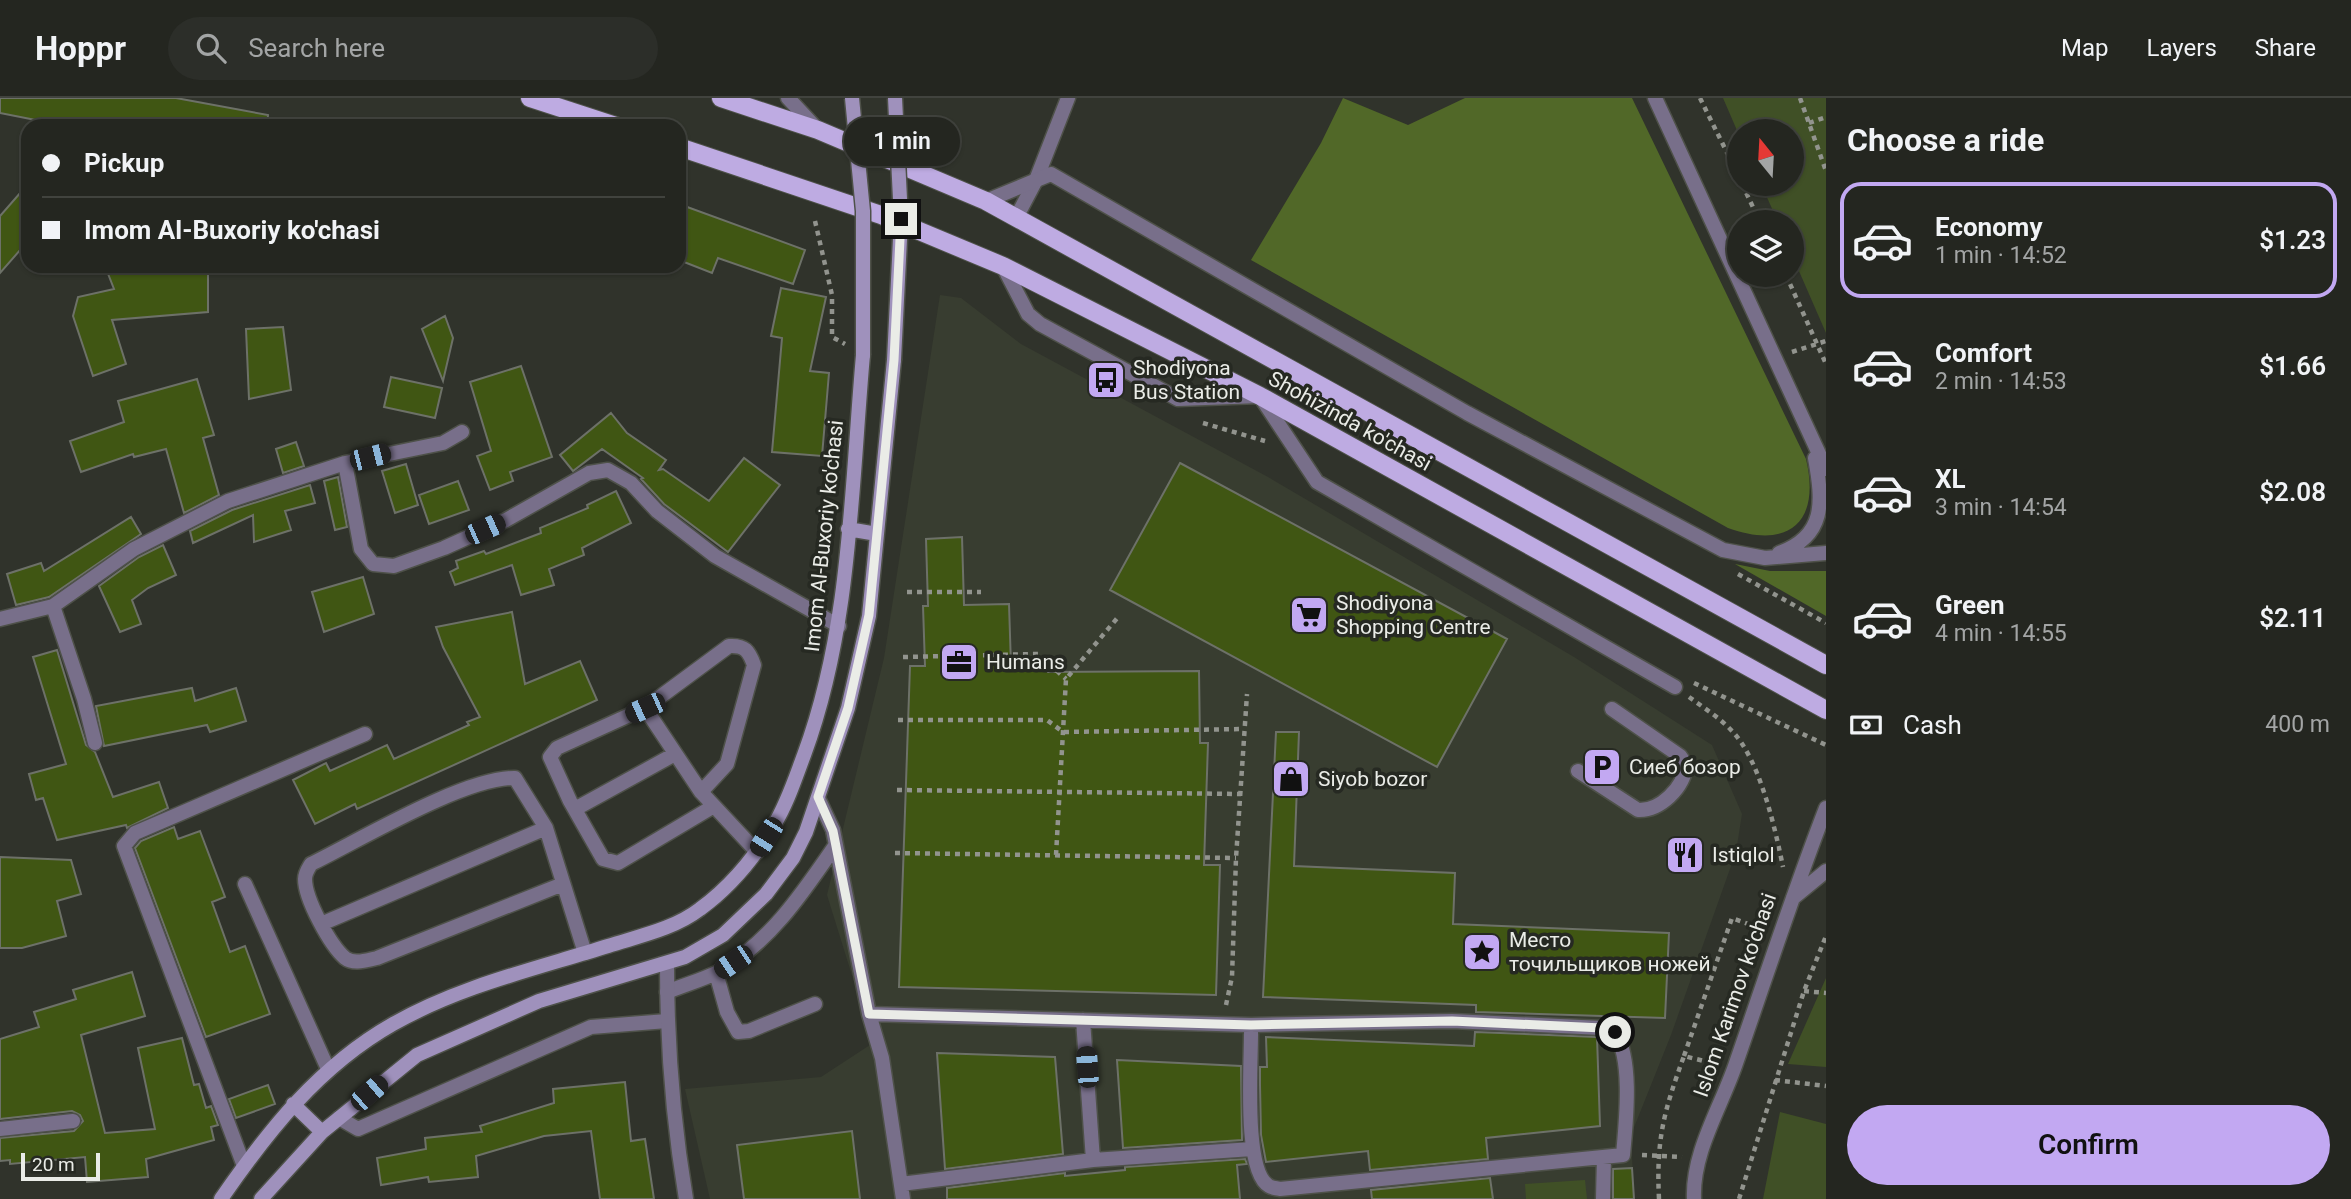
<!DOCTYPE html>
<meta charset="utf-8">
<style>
body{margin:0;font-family:Roboto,sans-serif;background:#2c2e29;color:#f1f3f6;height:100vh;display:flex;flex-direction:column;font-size:26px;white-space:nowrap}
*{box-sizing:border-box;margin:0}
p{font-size:23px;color:#a3a5a5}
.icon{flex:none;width:38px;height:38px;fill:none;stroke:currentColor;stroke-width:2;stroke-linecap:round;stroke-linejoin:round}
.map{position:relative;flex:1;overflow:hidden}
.panel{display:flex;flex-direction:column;background:#242620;width:525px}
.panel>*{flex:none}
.banner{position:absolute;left:21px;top:21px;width:665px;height:154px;border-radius:21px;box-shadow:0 2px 5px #0004,0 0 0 2px #41433e;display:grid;align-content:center;height:154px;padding:0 21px;background:#242620}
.needle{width:46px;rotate:342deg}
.buttons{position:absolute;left:1727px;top:21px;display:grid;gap:14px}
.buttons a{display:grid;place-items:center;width:77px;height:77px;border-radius:50%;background:#242620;box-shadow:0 2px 5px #0004,0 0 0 2px #41433e;font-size:35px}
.scale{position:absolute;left:21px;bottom:18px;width:79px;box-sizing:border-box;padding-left:7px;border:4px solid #eaece7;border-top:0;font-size:19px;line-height:24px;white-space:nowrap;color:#eaece7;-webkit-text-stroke:5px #262922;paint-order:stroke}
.end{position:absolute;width:32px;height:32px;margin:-16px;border:9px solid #eaece7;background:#111;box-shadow:0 0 0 4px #111}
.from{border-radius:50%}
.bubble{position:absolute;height:49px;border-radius:24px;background:#242620;box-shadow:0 2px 5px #0004,0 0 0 2px #41433e;font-size:23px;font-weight:600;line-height:49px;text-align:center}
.car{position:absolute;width:21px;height:42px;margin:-21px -10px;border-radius:9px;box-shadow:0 0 5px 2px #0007;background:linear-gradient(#222 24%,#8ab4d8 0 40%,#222 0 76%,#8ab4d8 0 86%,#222 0)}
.banner b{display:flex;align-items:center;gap:24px;height:66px;font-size:26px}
.banner b+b{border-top:2px solid #41433e}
.banner i{width:18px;height:18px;background:#f1f3f6}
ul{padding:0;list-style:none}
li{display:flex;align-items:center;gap:21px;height:116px;margin:0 14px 10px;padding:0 7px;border:4px solid transparent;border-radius:21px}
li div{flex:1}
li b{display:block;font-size:26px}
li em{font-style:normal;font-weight:600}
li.selected{border-color:#c2a8f2}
li>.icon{width:63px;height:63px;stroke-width:1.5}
h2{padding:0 21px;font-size:32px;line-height:84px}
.pay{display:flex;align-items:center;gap:18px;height:77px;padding:0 21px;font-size:26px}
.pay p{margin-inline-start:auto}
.primary-button{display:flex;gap:14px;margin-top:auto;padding:14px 21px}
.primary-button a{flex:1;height:80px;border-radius:42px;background:#c2a8f2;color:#111;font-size:28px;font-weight:600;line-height:80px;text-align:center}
header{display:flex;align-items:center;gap:42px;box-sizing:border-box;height:98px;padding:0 35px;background:#242620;border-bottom:2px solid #41433e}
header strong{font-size:33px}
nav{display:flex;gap:38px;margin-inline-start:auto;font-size:24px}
.search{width:490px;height:63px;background:#2c2e29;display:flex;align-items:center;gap:18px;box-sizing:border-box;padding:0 24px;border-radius:38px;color:#a3a5a5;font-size:26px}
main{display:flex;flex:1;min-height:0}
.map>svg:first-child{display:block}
.built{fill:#383d30}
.green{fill:#405026}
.forest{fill:#516828}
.building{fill:#405613;stroke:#6d7168;stroke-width:2}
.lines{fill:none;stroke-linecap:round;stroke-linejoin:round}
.service-casing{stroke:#4e5149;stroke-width:17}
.pedestrian-casing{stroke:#4e5149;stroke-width:17}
.minor-casing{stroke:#4e5149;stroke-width:17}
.secondary-casing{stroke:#4e5149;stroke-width:17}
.primary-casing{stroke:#4e5149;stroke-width:20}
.path{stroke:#92948e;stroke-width:4.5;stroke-dasharray:5 5;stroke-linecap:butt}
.service{stroke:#786f8a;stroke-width:14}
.pedestrian{stroke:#786f8a;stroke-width:14}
.minor{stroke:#786f8a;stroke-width:14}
.secondary{stroke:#9f91bc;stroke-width:14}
.primary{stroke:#beabe2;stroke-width:18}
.secondary-bridge-casing{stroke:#4e5149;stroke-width:17;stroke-linecap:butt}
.secondary-bridge{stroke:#9f91bc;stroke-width:14}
.route{stroke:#eaece7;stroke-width:9}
.labels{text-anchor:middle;stroke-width:7;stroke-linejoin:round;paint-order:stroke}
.poi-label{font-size:21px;fill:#eaece7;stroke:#262922;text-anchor:start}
.street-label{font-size:21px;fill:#eaece7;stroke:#262922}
</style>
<header>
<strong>Hoppr</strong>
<div class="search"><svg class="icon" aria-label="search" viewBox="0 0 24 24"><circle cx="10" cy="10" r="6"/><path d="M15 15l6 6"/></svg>Search here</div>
<nav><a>Map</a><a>Layers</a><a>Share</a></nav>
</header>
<main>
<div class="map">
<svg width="1826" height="1101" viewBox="0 0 1826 1101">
<rect width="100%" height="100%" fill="#30332b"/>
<path class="built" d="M 940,197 L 961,200 L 1021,246 L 1268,379 L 1574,559 L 1712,647 L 1742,716 L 1736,754 L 1671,937 L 1631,1037 L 1634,1101 L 710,1101 L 685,991 L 821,979 L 873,945 L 827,797 L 884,560 Z"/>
<path class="green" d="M 1723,0 L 1826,0 L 1826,235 L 1792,157 L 1792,124 L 1778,124 L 1761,86 L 1792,86 L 1792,33 L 1740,33 L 1739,37 Z
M 1826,880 L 1826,969 L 1788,966 Z
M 1780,1014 L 1826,1026 L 1826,1101 L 1763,1101 Z
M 1585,1082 L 1587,1101 L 1526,1101 L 1525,1086 Z"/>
<path class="forest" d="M 1343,0 L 1408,27 L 1465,0 L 1632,0 L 1806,361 C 1821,424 1789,452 1728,430 L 1251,162 L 1321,45 Z
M 1735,466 L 1770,473 L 1826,473 L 1826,518 Z"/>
<path class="building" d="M 0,0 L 176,0 L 268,17 L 267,28 L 66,28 L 0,15 Z
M 28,86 L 28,143 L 0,175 L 0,118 Z
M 679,106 L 805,152 L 793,186 L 718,160 L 712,175 L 679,162 Z
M 105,168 L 208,168 L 208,214 L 112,222 L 126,266 L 93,278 L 73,218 L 78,199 L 114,191 Z
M 781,190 L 826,199 L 810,273 L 829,275 L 822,358 L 772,354 L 782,240 L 771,238 Z
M 445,218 L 453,240 L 443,283 L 422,231 Z
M 283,229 L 291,292 L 249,301 L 246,231 Z
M 521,268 L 552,359 L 510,374 L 513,383 L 490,392 L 477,358 L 491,353 L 470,284 Z
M 391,279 L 442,290 L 435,320 L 384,309 Z
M 197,281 L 214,337 L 203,340 L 219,397 L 184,415 L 166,351 L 134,359 L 133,356 L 81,374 L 70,343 L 124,324 L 118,303 Z
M 611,315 L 627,335 L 666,362 L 659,372 L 663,371 L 709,403 L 744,360 L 780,387 L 728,454 L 664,406 L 641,381 L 643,380 L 602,351 L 573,373 L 560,357 Z
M 296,344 L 304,368 L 283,375 L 276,351 Z
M 1180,365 L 1507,541 L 1437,669 L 1110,492 Z
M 406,366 L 418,407 L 395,415 L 382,373 Z
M 338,379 L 347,429 L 335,432 L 324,383 Z
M 458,383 L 469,412 L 429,426 L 419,397 Z
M 310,387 L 315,405 L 285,413 L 291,432 L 254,444 L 253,417 L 193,445 L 190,433 L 232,412 Z
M 616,393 L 631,425 L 582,450 L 584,457 L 549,471 L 554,487 L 521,497 L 512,467 L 455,487 L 450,474 L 458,470 L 456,463 L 484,453 L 486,456 L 541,435 L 540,430 L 588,410 L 587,407 Z
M 131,419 L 141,436 L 49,499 L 16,507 L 7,476 L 41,465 L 44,473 Z
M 962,439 L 964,507 L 1009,506 L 1011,568 L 1048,568 L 1048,574 L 1199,573 L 1200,645 L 1208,645 L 1204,767 L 1220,767 L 1216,897 L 899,889 L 910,568 L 925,568 L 923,508 L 928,508 L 926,441 Z
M 163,447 L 176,477 L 148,490 L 132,502 L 141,526 L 120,534 L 99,488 L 139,459 Z
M 363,479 L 374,516 L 324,534 L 312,494 Z
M 512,514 L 525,586 L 580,563 L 597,602 L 357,711 L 355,706 L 315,726 L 293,682 L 326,665 L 330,673 L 387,647 L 394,661 L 469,627 L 467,624 L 480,619 L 443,549 L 436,529 Z
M 57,552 L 86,647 L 95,654 L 113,699 L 159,684 L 168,710 L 127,730 L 126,727 L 57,742 L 43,700 L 36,702 L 29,676 L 66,666 L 33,559 Z
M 192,590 L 195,603 L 236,590 L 246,623 L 210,634 L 207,627 L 104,648 L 96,608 Z
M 1276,634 L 1299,634 L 1294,768 L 1455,775 L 1453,826 L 1669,835 L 1665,920 L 1476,914 L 1476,907 L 1263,899 Z
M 174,729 L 178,741 L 200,733 L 225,799 L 212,804 L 230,854 L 245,848 L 270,916 L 206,939 L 135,750 L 141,743 Z
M 0,759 L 71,762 L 81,796 L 57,803 L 66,838 L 22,850 L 0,850 Z
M 132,874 L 145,918 L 81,937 L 105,1035 L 155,1031 L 138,950 L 182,940 L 194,987 L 199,986 L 206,1010 L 211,1008 L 218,1027 L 211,1029 L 214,1042 L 146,1061 L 148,1079 L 87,1084 L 85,1059 L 10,1066 L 10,1062 L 0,1063 L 0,1040 L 74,1033 L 83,1023 L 80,1017 L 72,1013 L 0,1021 L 0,941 L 39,929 L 34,914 L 76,901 L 73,892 Z
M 1475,934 L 1597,939 L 1600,1028 L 1486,1040 L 1488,1061 L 1370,1072 L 1368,1053 L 1266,1064 L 1261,1037 L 1260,987 L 1260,969 L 1267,969 L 1266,939 L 1474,948 Z
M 937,955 L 1055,959 L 1063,1056 L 945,1071 Z
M 1117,962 L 1241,968 L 1242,1042 L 1123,1050 Z
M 625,984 L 631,1043 L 645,1041 L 654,1101 L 600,1101 L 591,1033 L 544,1038 L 476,1058 L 478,1079 L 429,1084 L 428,1079 L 381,1087 L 377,1060 L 426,1051 L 425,1040 L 482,1034 L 480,1028 L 554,1005 L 553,991 Z
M 268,987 L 275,1006 L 236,1020 L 229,1001 Z
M 852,1033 L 860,1101 L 744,1101 L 737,1047 Z
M 1245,1061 L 1247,1066 L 1237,1067 L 1240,1101 L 947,1101 L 947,1090 L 1065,1075 L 1065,1078 L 1125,1072 L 1125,1069 Z
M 1632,1070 L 1634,1101 L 1613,1101 L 1613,1071 Z
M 1490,1080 L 1493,1101 L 1372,1101 L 1371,1092 Z"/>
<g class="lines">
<defs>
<path id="service" d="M 788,0 L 817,31
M 1016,120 L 1036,82 L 1068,0
M 1003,168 L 1028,216 L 1040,226 L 1178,301 L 1260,298 L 1317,384 L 1675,589
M 645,610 L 701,694 L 757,754
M 1578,673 L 1638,712 C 1660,713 1684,690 1686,667 L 1680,658 L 1612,611
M 701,694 L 727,666 L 754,567 C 749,553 745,547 729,548 L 645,610 L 557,650 L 550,659 L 570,703 L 603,761 L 618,765 L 714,708
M 818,700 L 833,732 L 869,916 L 1251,927 C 1252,957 1242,1073 1269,1088 C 1272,1090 1276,1090 1280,1091 L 1623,1057 C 1626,1023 1633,962 1615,934 L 1602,930 L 1452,923 L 1251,927
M 575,711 L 675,656
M 245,786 L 328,971
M 563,786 L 377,860 C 367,862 354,867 345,860 C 330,847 305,801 305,781 C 305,775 308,771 311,766 C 360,742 465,679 515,680 L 546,730 L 585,855
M 321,826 L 546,730
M 716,875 L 727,914 L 738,934 L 749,933 L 815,906
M 667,894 C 684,887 702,882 718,874 C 770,844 802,796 835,748
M 869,916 L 882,960 L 903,1101
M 1083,922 L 1093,1062 L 1252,1051
M 339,1020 L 358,1031 L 591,929 L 667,923
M 0,1031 L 73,1023
M 244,1068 L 124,748 L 135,735 L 365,636
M 901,1086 L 1093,1062
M 1603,1101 L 1604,1059"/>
<path id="pedestrian" d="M 1655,0 L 1826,371
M 986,103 L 1051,76 L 1467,315 L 1723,452 L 1765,460 L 1826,455
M 1779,455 C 1826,438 1823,404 1815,360
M 1793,800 L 1826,773
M 1694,1101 C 1692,1055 1720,1011 1735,968 C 1765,882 1793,795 1826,710"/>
<path id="minor" d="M 345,365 L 443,345 L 462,334
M 53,508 L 84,601 L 95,645
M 0,521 L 53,508 L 134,451 L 228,403 L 345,365 L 361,451 L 373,466 L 394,468 L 444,450 L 506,422 L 589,375 L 608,372 L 631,385 L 657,413 L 715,458 L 839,528
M 667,867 C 667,945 673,1024 686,1101"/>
<path id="secondary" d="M 848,431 L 877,436
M 293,1006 L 322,1034
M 221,1101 C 268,1033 319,968 393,926 C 460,888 535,871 608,848 C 639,838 674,831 700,811 C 730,789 755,759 774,727 C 787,706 795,681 804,657 C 851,530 851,391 863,257
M 261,1101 L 322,1034 L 417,957 L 539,903 L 685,859 L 723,837 L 766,796 L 793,760 L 806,734 L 848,610 L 869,518 L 894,262"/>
<path id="primary" d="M 530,0 L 616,28
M 721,0 L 818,32 L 986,103 L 1826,567
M 679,49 L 881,117 L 1003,168 L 1260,298 L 1826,612"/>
</defs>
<use href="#service" class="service-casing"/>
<use href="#pedestrian" class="pedestrian-casing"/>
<use href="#minor" class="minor-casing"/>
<use href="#secondary" class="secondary-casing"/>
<use href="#primary" class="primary-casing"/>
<path class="path" d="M 1700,0 L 1740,81
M 1800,0 L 1826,73
M 1809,25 L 1826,19
M 1742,86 L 1760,124
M 815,123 L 832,197 L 832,239 L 845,246
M 1786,177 L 1826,266
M 1792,254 L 1826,243
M 1203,325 L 1265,343
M 1738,476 L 1826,525
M 907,494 L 981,494
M 903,559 L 1038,556 L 1066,581
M 1694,585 L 1826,647
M 1689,599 C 1704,610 1720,620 1732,633 C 1760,662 1775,730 1783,769
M 898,622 L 1047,622 L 1063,634 L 1244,631
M 897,692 L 1241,696
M 895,755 L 1236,760
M 1056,757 L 1066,581 L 1119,518
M 1804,893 L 1826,895
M 1226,907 L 1232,879 L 1236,760 L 1247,596
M 1684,958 L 1732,820 L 1762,831
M 1775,982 L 1826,988
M 1642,1057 L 1682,1059
M 1659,1101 C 1656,1041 1664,1013 1684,958 L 1716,966
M 1739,1101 L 1804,893 L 1826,838"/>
<use href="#service" class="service"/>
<use href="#pedestrian" class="pedestrian"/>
<use href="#minor" class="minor"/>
<use href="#secondary" class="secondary"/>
<use href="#primary" class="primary"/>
<defs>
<path id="secondary-bridge" d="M 852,0 L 863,113 L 863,257
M 894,262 L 901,121 L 895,0"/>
</defs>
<use href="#secondary-bridge" class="secondary-bridge-casing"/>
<use href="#secondary-bridge" class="secondary-bridge"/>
</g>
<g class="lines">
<path class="route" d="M 901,121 L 894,262 L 869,517 L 848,610 L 818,699 L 833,733 L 869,916 L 1251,927 L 1452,923 L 1602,930 L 1615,934"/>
</g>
<defs>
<symbol id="bus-square" viewBox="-11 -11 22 22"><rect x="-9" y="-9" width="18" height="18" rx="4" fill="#c2a8f2" stroke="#262922"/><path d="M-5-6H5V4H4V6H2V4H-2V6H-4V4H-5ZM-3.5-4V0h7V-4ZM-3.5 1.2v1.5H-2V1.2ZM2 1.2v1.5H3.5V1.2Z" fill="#111"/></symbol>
<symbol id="supermarket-square" viewBox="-11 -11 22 22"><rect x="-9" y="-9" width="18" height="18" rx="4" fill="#c2a8f2" stroke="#262922"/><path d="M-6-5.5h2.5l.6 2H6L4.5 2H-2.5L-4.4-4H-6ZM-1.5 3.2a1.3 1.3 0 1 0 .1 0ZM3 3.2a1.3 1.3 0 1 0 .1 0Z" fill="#111"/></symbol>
<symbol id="office-square" viewBox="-11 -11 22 22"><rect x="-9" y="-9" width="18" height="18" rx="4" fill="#c2a8f2" stroke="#262922"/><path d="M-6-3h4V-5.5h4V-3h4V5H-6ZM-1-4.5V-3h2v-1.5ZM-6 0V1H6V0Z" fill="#111"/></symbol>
<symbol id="parking-square" viewBox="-11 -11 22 22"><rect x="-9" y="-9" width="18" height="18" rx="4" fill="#c2a8f2" stroke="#262922"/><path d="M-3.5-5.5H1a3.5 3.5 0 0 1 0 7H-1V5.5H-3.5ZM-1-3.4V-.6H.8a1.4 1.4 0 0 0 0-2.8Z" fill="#111"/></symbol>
<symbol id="shop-square" viewBox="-11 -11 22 22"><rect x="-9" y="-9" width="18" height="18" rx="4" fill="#c2a8f2" stroke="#262922"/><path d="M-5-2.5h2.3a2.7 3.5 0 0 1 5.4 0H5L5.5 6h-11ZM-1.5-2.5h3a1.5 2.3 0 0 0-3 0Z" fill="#111"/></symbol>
<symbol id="restaurant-square" viewBox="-11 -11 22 22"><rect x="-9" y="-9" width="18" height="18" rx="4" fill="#c2a8f2" stroke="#262922"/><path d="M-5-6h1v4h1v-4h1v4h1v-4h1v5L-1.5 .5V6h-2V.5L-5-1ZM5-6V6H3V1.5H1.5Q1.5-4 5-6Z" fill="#111"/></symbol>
<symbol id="sight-square" viewBox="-11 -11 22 22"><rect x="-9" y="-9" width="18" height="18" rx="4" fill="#c2a8f2" stroke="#262922"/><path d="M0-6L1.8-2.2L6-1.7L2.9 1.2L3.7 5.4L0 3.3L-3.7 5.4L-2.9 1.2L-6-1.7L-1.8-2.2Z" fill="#111"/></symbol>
</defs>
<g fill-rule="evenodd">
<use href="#bus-square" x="1084" y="260" width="44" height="44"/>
<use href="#supermarket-square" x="1287" y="495" width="44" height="44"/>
<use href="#office-square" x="937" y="542" width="44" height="44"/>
<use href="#parking-square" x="1580" y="647" width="44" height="44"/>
<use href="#shop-square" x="1269" y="659" width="44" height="44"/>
<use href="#restaurant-square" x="1663" y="735" width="44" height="44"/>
<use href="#sight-square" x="1460" y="832" width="44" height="44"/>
</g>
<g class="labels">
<g class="poi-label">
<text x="1133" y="277">Shodiyona<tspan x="1133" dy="24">Bus Station</tspan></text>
<text x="1336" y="512">Shodiyona<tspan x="1336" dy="24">Shopping Centre</tspan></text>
<text x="986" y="571">Humans</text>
<text x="1629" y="676">Сиеб бозор</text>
<text x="1318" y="688">Siyob bozor</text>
<text x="1712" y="764">Istiqlol</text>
<text x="1509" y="849">Место<tspan x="1509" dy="24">точильщиков ножей</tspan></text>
</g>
<g class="street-label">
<text transform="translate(1350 323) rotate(29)" y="7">Shohizinda ko'chasi</text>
<text transform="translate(824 438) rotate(-84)" y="7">Imom Al-Buxoriy ko'chasi</text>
<text transform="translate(1735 897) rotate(-71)" y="7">Islom Karimov ko'chasi</text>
</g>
</g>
</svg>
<div class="buttons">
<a><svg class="needle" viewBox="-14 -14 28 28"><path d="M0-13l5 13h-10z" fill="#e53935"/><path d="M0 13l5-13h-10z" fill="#a3a5a5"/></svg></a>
<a><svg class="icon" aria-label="layers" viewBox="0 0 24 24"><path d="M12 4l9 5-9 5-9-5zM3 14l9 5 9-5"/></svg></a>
</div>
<div class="scale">20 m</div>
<i class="end from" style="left:1615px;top:934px"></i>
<i class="end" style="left:901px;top:121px"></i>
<div class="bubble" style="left:844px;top:19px;width:116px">1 min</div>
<i class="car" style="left:370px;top:359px;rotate:76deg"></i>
<i class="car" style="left:485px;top:431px;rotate:66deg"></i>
<i class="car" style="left:645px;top:610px;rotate:246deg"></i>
<i class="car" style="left:766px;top:739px;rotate:212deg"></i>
<i class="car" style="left:733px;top:864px;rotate:236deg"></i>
<i class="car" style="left:1087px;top:969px;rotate:356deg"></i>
<i class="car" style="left:369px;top:995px;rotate:49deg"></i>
<div class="banner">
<b><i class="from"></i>Pickup</b>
<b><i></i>Imom Al-Buxoriy ko'chasi</b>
</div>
</div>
<section class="panel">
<h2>Choose a ride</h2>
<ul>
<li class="selected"><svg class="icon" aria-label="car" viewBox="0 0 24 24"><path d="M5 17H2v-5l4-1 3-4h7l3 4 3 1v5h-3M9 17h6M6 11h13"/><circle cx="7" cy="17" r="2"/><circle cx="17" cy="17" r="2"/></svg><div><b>Economy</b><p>1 min · 14:52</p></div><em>$1.23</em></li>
<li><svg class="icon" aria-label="car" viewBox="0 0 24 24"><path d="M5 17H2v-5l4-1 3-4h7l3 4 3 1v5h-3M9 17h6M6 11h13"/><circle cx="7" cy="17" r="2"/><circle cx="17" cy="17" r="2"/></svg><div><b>Comfort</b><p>2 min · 14:53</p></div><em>$1.66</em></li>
<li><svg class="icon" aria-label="car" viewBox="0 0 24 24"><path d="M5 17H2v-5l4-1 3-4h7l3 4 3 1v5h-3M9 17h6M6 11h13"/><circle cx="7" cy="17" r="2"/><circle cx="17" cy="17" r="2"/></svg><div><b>XL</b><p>3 min · 14:54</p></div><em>$2.08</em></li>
<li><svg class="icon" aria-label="car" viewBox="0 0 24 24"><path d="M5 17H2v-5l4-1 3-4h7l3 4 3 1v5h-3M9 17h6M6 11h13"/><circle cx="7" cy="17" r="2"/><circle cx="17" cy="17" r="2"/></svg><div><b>Green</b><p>4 min · 14:55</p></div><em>$2.11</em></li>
</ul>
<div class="pay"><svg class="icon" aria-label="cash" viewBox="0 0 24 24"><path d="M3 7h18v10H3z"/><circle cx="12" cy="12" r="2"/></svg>Cash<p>400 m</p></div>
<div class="primary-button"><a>Confirm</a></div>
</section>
</main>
